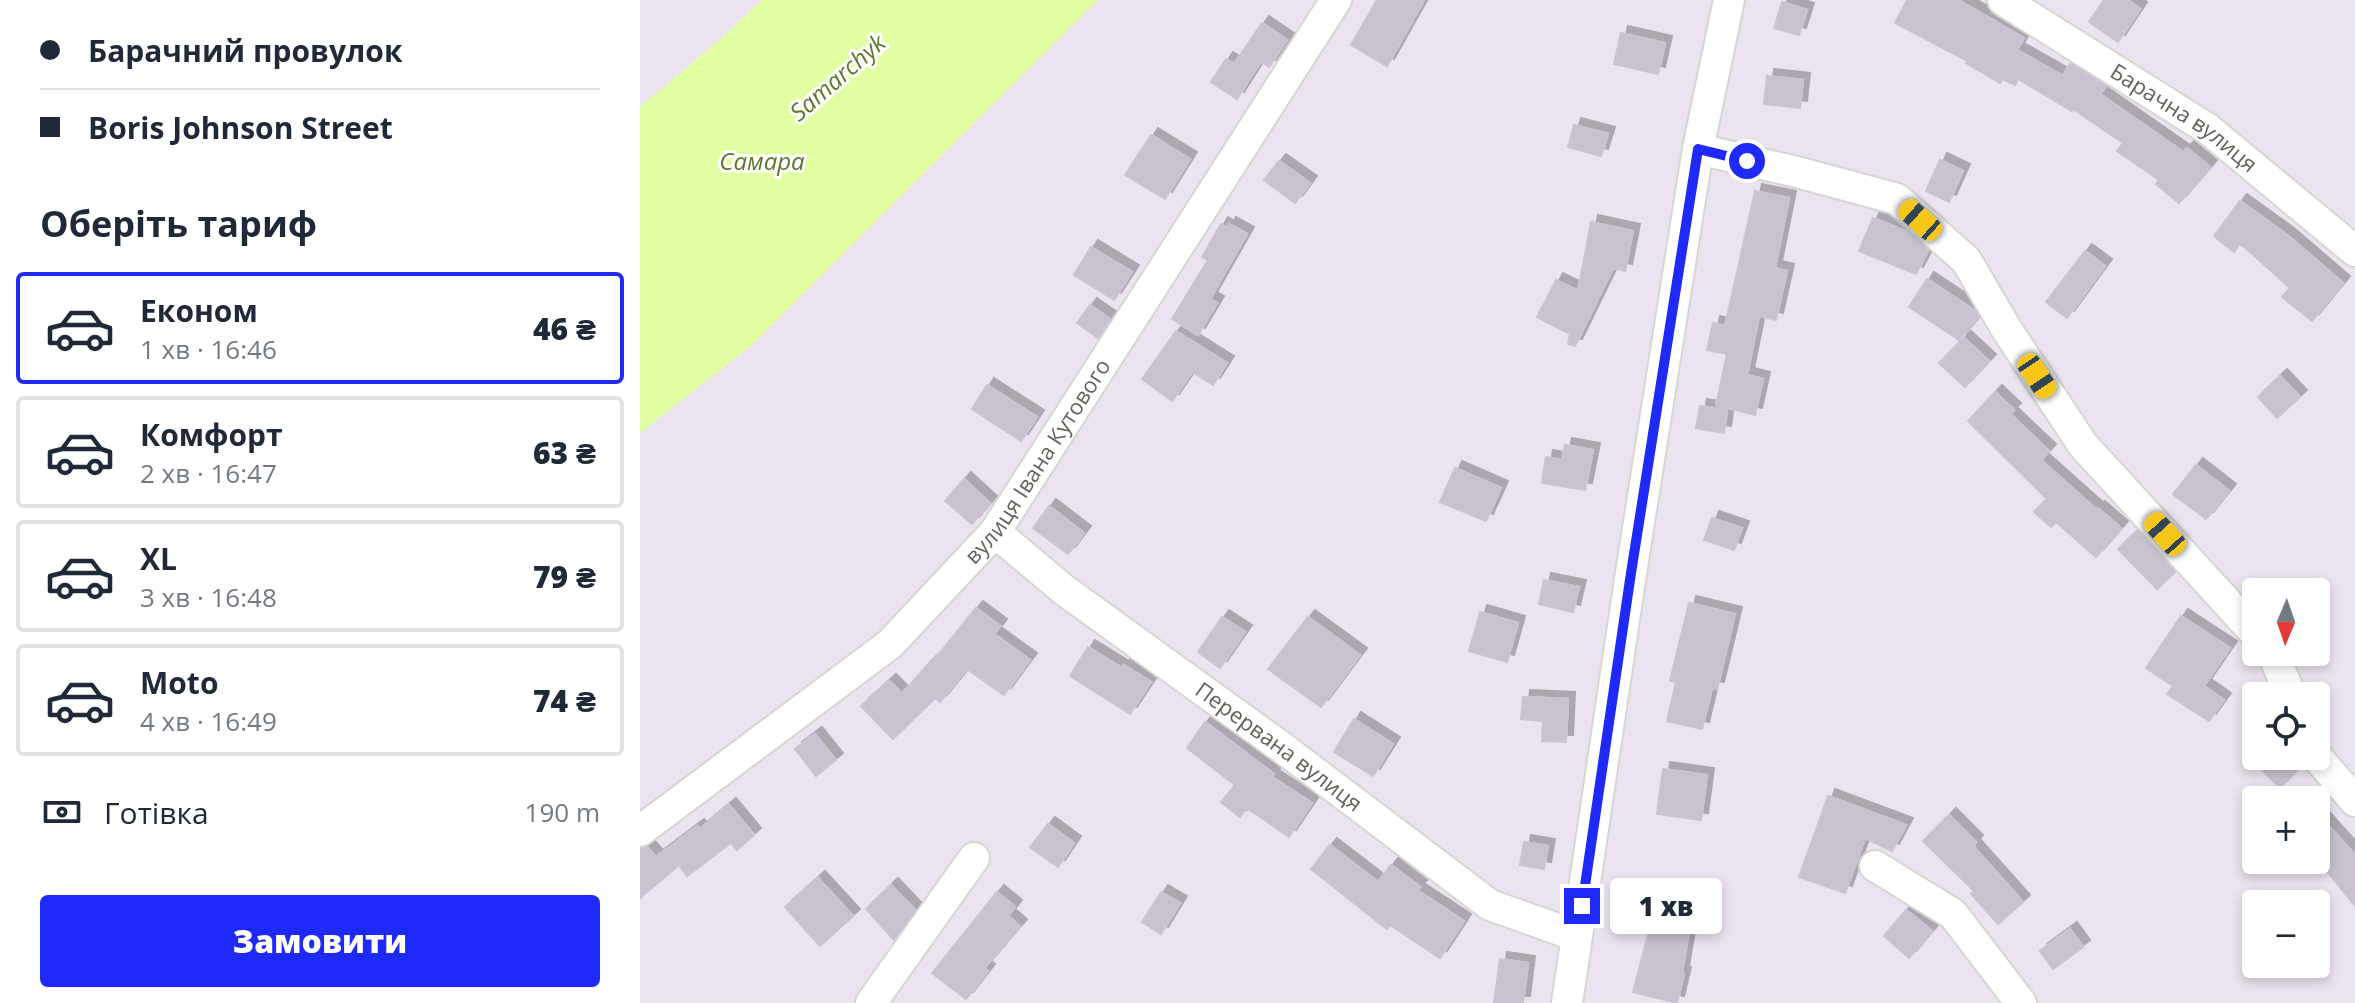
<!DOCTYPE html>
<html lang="uk">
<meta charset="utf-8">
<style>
body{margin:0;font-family:"Open Sans",sans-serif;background:#f2f2f3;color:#1f2937;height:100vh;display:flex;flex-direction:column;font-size:30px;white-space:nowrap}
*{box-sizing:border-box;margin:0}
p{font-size:26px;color:#747a83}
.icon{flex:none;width:44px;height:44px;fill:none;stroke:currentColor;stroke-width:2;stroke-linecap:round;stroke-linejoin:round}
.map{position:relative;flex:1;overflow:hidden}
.sheet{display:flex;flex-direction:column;background:#fff;width:640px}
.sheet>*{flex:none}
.banner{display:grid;align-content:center;height:176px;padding:0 40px;background:#fff}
.needle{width:52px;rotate:182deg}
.buttons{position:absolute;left:1602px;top:578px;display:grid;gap:16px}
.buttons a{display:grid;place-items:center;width:88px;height:88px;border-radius:8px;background:#fff;box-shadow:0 4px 12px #0003;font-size:40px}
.end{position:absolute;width:36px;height:36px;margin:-18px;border:10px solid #202af8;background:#fff;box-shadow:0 0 0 4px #fff}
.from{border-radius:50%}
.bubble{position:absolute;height:56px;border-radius:8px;background:#fff;box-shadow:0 4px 12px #0003;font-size:26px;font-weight:800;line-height:56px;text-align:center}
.car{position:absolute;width:24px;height:48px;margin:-24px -12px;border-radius:10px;box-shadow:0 0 6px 2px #0007;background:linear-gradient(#f5c518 24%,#345 0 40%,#f5c518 0 76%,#345 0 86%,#f5c518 0)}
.banner b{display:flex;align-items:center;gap:28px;height:76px;font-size:30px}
.banner b+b{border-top:2px solid #e0e1e3}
.banner i{width:20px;height:20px;background:#1f2937}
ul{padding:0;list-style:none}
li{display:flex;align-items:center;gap:24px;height:112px;margin:0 16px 12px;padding:0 24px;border:4px solid #e0e1e3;border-radius:8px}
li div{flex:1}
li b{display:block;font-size:30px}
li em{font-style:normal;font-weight:800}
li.on{border-color:#202af8}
li>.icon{width:72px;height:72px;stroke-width:1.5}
h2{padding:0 40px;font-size:36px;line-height:96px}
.pay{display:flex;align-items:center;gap:20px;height:88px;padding:0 40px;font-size:30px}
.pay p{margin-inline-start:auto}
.action{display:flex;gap:16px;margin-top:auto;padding:16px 40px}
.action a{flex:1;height:92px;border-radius:8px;background:#202af8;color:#fff;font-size:32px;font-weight:800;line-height:92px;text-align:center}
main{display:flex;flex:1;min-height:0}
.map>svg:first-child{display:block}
.water{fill:#e3ffa3}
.building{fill:#c7c2cd;stroke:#ccc1d5;stroke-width:2;filter:url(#shadow)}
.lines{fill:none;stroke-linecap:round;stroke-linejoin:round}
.minor-casing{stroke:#d4d8d1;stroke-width:34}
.minor{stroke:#fff;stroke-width:30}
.route{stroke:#202af8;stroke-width:10}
.labels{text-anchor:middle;stroke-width:6;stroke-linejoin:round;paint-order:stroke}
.street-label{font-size:22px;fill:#61655b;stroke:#fff}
.water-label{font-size:24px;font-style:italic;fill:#5a7928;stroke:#fff}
</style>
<main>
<section class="sheet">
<div class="banner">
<b><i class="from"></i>Барачний провулок</b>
<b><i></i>Boris Johnson Street</b>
</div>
<h2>Оберіть тариф</h2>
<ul>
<li class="on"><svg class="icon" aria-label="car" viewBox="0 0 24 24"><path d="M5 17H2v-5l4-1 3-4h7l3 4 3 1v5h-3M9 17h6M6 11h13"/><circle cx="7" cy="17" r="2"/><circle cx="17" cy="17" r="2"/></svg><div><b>Економ</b><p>1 хв · 16:46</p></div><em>46 ₴</em></li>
<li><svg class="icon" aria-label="car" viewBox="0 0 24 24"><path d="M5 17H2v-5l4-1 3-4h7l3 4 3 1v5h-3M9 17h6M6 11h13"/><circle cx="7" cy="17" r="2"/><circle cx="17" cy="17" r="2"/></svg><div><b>Комфорт</b><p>2 хв · 16:47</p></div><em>63 ₴</em></li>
<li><svg class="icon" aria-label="car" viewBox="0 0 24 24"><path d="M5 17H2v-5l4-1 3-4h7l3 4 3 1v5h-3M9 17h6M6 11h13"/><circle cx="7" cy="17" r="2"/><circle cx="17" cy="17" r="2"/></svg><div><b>XL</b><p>3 хв · 16:48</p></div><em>79 ₴</em></li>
<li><svg class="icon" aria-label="car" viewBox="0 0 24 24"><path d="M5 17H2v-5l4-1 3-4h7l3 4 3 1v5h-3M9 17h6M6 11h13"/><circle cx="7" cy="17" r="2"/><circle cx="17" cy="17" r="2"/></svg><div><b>Moto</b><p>4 хв · 16:49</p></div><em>74 ₴</em></li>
</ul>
<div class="pay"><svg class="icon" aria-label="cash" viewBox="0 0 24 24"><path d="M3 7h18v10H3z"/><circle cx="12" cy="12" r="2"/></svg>Готівка<p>190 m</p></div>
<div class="action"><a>Замовити</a></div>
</section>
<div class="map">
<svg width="1715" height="1003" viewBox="0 0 1715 1003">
<defs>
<filter id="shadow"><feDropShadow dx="7" dy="-7" stdDeviation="0" flood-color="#0004"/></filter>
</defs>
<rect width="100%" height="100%" fill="#ebe3ef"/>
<path class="water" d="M 122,0 L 458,0 L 112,345 L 0,433 L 0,107 L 85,35 Z"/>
<path class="building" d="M 737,0 L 784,0 L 747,66 L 711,45 Z
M 1267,0 L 1318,0 L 1384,38 L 1377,50 L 1423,76 L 1430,64 L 1466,86 L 1460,94 L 1543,152 L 1547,148 L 1570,167 L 1539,203 L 1516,184 L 1519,180 L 1477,151 L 1483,143 L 1433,109 L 1432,111 L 1378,79 L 1375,85 L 1363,79 L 1360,83 L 1326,63 L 1328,61 L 1255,23 Z
M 1464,0 L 1488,0 L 1500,9 L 1478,42 L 1449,22 Z
M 1142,2 L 1167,10 L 1159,35 L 1134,28 Z
M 622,23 L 647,40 L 629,67 L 621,61 L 597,99 L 571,82 L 586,59 L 594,64 Z
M 981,33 L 1025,43 L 1018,74 L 974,64 Z
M 1127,76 L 1163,80 L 1160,108 L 1124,104 Z
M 934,125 L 968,134 L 961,156 L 928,147 Z
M 511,135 L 550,159 L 525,199 L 485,175 Z
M 1300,160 L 1323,171 L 1309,202 L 1286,191 Z
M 639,161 L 670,183 L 655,203 L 624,180 Z
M 1115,191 L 1149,198 L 1135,268 L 1147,271 L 1136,320 L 1119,316 L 1107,375 L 1123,379 L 1115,415 L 1076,405 L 1087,354 L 1067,350 L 1073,323 L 1085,326 Z
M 1600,201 L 1647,235 L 1703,283 L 1672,321 L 1642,297 L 1650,288 L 1600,243 L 1594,252 L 1574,236 Z
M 1233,218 L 1268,232 L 1288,251 L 1276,274 L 1219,251 Z
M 951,222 L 993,231 L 985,271 L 973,268 L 935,346 L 928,344 L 930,334 L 897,317 L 916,280 L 938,291 Z
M 581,224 L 587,228 L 589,224 L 607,234 L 570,299 L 577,303 L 558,335 L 532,319 L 568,260 L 562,257 Z
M 451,247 L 492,272 L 474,300 L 434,275 Z
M 1445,251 L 1465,266 L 1427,318 L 1406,302 Z
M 1287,279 L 1335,311 L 1338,317 L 1319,340 L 1269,307 Z
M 450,305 L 470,319 L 458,338 L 437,323 Z
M 536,331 L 587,363 L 573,385 L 552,372 L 532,401 L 502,379 Z
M 1324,338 L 1349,361 L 1325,387 L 1299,363 Z
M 1640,376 L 1660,397 L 1637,418 L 1618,397 Z
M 347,385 L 397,417 L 381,441 L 332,409 Z
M 1355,392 L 1374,410 L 1370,414 L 1409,451 L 1401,460 L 1457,510 L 1458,508 L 1481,528 L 1456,557 L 1416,522 L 1411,527 L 1394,512 L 1407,499 L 1328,421 Z
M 1060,406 L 1087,410 L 1084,433 L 1056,428 Z
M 925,445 L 953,450 L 945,490 L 902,483 L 906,457 L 922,460 Z
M 1556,465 L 1589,491 L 1566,519 L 1533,494 Z
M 815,468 L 861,488 L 846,521 L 800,502 Z
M 324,479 L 350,503 L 332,524 L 305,501 Z
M 409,506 L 444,533 L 428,554 L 393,528 Z
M 1072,518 L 1102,528 L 1094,550 L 1064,540 Z
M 1497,531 L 1535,572 L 1517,589 L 1478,549 Z
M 904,580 L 939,587 L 933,612 L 899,604 Z
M 1049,603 L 1095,614 L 1077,689 L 1072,688 L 1062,729 L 1027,721 L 1036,682 L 1030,681 Z
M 336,608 L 360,626 L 354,634 L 390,660 L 364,695 L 327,669 L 300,702 L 295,698 L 253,739 L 221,706 L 249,681 L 262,694 L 290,662 L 291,664 Z
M 840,612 L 878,623 L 867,662 L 829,651 Z
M 1541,616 L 1590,648 L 1564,686 L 1584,700 L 1569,721 L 1527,694 L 1533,686 L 1506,668 Z
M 582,617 L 605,632 L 580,668 L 558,652 Z
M 668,617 L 720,655 L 681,707 L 628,669 Z
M 448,647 L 482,668 L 484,665 L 511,682 L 490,714 L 430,676 Z
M 883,697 L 928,699 L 926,742 L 902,741 L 903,721 L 881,719 Z
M 714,719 L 753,744 L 733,776 L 694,752 Z
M 565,722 L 634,774 L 632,777 L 672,803 L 649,837 L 607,808 L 600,817 L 581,802 L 595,785 L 547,748 Z
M 175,734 L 196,760 L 176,776 L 155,749 Z
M 1632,756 L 1649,756 L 1660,767 L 1640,788 L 1620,768 Z
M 1023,769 L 1067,775 L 1061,820 L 1017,814 Z
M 1188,796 L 1266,825 L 1252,851 L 1225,838 L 1205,893 L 1159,877 Z
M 89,805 L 114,835 L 97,850 L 91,843 L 47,876 L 39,865 L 0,898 L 0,849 L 7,847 L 16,857 L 57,826 L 60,829 Z
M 1676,812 L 1715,855 L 1715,906 L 1676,858 Z
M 1309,815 L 1336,842 L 1333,846 L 1383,902 L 1358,924 L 1331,894 L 1334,891 L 1283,841 Z
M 408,824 L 434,843 L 418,867 L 390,847 Z
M 884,842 L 908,846 L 904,869 L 880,865 Z
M 690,845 L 738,882 L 751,865 L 780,887 L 777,890 L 824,921 L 800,958 L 750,925 L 747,929 L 671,869 Z
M 178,878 L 213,916 L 180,946 L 145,907 Z
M 251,885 L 275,910 L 254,940 L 226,909 Z
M 357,892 L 375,907 L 368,916 L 380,926 L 344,968 L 348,971 L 326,999 L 292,973 Z
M 521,892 L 540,903 L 521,934 L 502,922 Z
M 1028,892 L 1055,896 L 1042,973 L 1044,974 L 1037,1003 L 993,992 L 1009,931 L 997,929 L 1002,900 L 1026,905 Z
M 1266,910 L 1292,931 L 1269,958 L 1244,936 Z
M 1430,929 L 1443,947 L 1413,969 L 1400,951 Z
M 860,959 L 888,963 L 883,1003 L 854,1003 Z"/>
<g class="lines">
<defs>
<g id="minor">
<path id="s1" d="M 1363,0 L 1568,129 L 1715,251"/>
<path d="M 1058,149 L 1157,172 L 1257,199 L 1326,260 L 1367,330 L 1443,445 L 1616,634"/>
<path id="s2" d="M 355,532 L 424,590 L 640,746 L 850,905 L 937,936"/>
<path d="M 1632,652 L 1651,696"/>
<path d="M 1676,756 L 1715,801"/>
<path id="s3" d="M 0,831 L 250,644 L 355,532 L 696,0"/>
<path d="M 1235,866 L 1313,914 L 1381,1003"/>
<path d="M 231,1003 L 334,858"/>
<path d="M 927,1003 L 991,573 L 1058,149 L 1089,0"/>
</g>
</defs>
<use href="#minor" class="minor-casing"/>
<use href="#minor" class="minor"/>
</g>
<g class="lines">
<path class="route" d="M 942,906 L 991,573 L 1058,149 L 1107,161"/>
</g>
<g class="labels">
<g class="street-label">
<text dy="8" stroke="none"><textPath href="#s1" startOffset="216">Барачна вулиця</textPath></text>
<text dy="8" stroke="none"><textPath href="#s3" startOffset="548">вулиця Івана Кутового</textPath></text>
<text dy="8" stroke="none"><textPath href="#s2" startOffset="356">Перервана вулиця</textPath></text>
</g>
<g class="water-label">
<text transform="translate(198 78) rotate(-41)" y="8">Samarchyk</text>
<text x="122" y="170">Самара</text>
</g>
</g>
</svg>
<div class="buttons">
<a><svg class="needle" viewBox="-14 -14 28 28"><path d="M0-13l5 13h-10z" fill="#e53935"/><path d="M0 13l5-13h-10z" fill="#747a83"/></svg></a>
<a><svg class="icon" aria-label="locate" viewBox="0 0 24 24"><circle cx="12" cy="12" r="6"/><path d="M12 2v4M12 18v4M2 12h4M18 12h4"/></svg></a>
<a>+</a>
<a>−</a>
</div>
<i class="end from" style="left:1107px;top:161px"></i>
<i class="end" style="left:942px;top:906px"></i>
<div class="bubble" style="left:970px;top:878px;width:112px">1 хв</div>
<i class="car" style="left:1280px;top:220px;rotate:312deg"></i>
<i class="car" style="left:1397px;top:376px;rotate:146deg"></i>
<i class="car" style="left:1525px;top:534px;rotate:318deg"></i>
</div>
</main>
